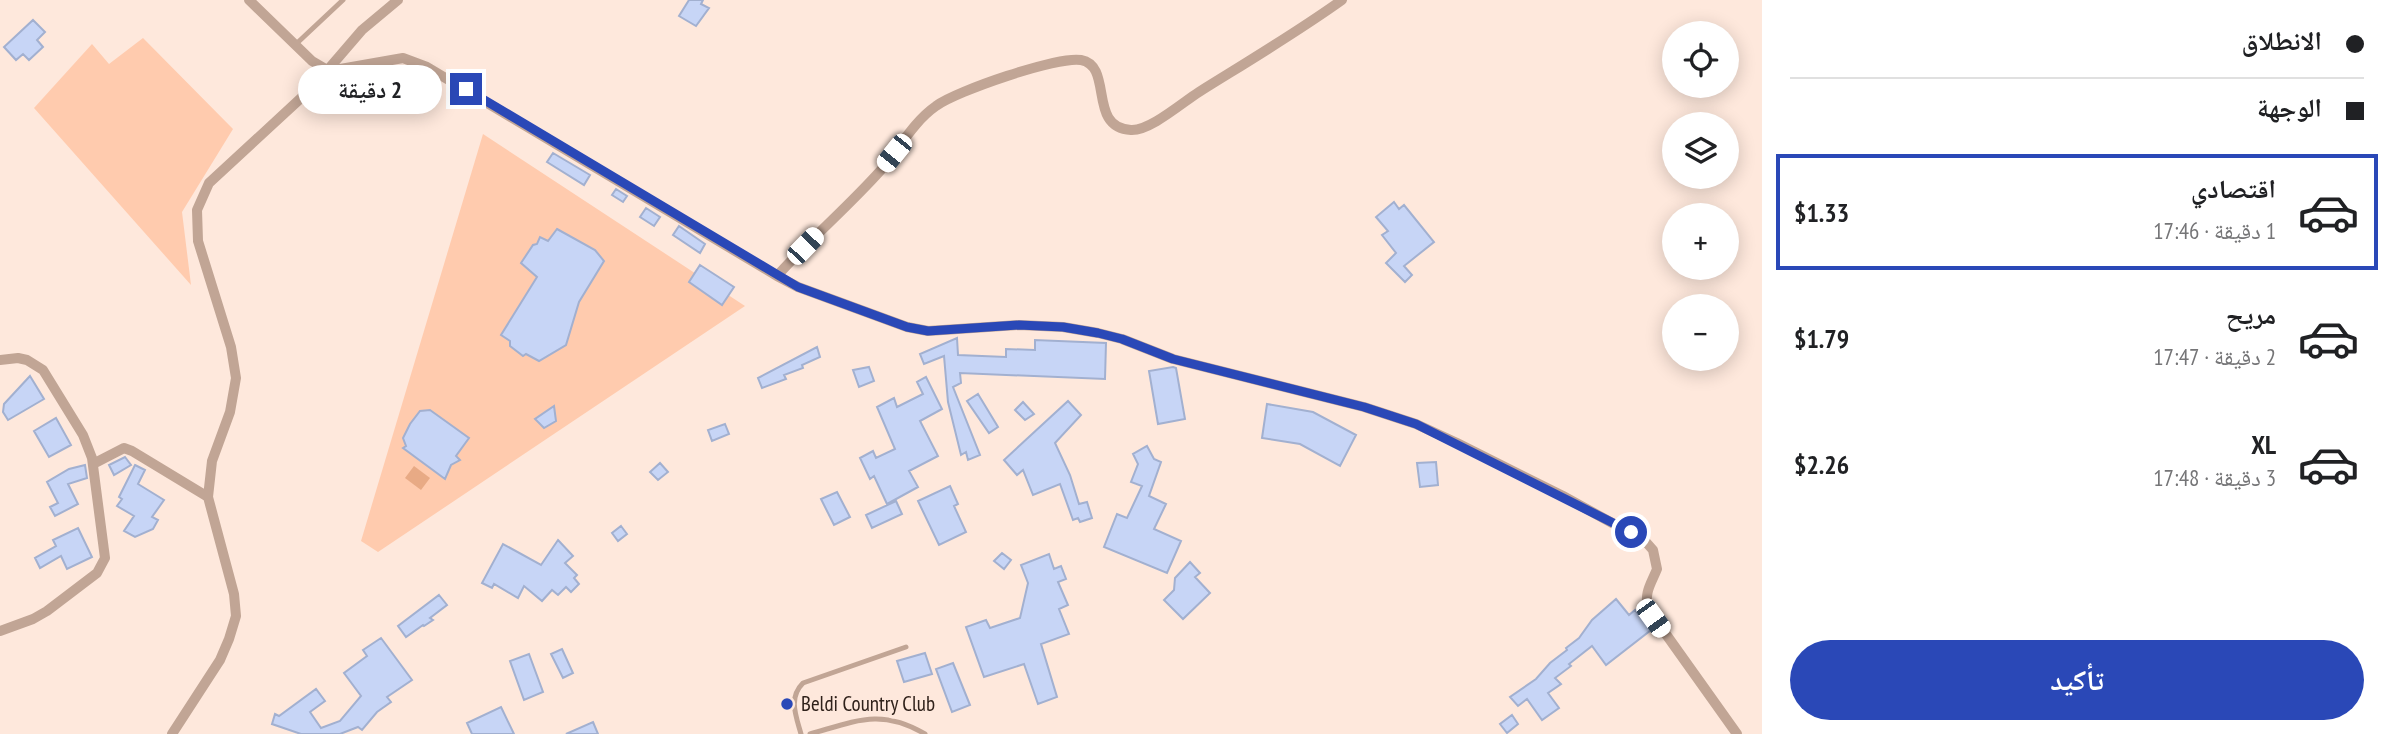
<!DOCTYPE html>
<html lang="ar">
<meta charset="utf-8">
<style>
body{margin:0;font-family:"PT Sans Narrow","Noto Naskh Arabic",sans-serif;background:#f6f6f6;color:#202124;direction:rtl;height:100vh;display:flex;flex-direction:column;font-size:26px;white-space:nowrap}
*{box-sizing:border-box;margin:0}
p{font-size:23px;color:#757577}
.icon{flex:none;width:38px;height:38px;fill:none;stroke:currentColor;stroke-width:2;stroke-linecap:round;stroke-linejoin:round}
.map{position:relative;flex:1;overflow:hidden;direction:ltr}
.panel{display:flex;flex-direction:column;background:#fff;width:630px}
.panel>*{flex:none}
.hud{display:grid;align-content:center;height:154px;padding:0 28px;background:#fff}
.tools{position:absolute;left:1662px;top:21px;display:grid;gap:14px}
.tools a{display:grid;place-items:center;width:77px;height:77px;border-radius:50%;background:#fff;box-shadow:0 4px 18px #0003;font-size:35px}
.end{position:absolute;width:32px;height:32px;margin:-16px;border:9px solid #2a48b7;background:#fff;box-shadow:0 0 0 4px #fff}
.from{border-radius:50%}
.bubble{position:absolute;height:49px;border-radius:24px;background:#fff;box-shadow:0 4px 18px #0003;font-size:23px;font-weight:700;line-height:49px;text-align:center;direction:rtl}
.car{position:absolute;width:21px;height:42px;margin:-21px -10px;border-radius:9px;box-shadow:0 0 5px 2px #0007;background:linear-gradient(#fff 24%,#345 0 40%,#fff 0 76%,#345 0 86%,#fff 0)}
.hud b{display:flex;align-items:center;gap:24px;height:66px;font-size:26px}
.hud b+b{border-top:2px solid #e0e0e0}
.hud i{width:18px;height:18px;background:#202124}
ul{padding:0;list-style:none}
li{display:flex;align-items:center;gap:21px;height:116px;margin:0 14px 10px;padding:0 14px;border:4px solid transparent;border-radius:0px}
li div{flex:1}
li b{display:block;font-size:26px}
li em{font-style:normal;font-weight:700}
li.selected{border-color:#2a48b7}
li>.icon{width:63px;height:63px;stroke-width:1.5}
.action{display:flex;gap:14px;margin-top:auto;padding:14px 28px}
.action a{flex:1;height:80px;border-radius:42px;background:#2a48b7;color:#fff;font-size:28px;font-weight:700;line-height:80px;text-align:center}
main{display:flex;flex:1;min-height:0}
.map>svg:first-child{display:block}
.green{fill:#ffcbae}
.water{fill:#e8aa85}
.building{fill:#c7d5f6;stroke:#a2b0d0;stroke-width:2}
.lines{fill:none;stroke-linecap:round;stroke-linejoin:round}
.lane{stroke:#c1a595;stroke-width:5}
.street{stroke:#c1a595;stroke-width:10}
.route{stroke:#2a48b7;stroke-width:9}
.poi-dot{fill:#2a48b7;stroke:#fee8dc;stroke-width:2.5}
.labels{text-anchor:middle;stroke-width:7;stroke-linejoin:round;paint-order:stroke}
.poi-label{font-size:21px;fill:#2f211a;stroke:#fee8dc;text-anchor:start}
</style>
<main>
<section class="panel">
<div class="hud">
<b><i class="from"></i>الانطلاق</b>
<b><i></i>الوجهة</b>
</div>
<ul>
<li class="selected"><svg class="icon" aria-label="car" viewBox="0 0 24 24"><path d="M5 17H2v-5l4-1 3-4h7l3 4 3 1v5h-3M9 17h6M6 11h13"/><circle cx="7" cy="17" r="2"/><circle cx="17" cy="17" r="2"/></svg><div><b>اقتصادي</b><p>1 دقيقة · 17:46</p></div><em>$1.33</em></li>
<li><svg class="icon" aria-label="car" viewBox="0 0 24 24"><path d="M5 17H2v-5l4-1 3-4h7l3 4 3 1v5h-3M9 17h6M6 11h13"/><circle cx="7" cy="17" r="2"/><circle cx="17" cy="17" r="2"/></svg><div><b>مريح</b><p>2 دقيقة · 17:47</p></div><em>$1.79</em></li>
<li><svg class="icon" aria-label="car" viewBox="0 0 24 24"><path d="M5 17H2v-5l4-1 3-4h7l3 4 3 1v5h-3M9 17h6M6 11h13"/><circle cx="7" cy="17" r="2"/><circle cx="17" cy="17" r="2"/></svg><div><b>XL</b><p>3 دقيقة · 17:48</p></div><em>$2.26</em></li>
</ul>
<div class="action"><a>تأكيد</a></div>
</section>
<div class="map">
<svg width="1762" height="734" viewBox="0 0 1762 734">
<rect width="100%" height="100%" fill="#fee8dc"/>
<path class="green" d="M 143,38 L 233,129 L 182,212 L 191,285 L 34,108 L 92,44 L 109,64 Z
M 483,134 L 745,306 L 378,552 L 361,541 Z"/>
<path class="water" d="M 414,466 L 430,478 L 421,490 L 405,478 Z"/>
<path class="building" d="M 689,0 L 703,0 L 701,4 L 709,8 L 696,26 L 679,16 Z
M 33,20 L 45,32 L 37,40 L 43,47 L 29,60 L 23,54 L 16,60 L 4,47 Z
M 553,153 L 590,175 L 584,185 L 547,162 Z
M 616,189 L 627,196 L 623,202 L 612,195 Z
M 1394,202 L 1399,209 L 1404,205 L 1434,242 L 1404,266 L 1412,275 L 1405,282 L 1386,263 L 1396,253 L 1382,235 L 1388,231 L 1376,217 Z
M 646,208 L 660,217 L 654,226 L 640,217 Z
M 679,226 L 705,244 L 700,253 L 673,235 Z
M 557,229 L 595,250 L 604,261 L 579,302 L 566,345 L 539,361 L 526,354 L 523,356 L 510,346 L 510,341 L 501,335 L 537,277 L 521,263 L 533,245 L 537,244 L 540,237 L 548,241 Z
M 700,265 L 734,287 L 722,305 L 689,282 Z
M 957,338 L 958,355 L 1006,357 L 1006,349 L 1035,350 L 1035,340 L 1106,343 L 1105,379 L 960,373 L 961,383 L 953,387 L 980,455 L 968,460 L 966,452 L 961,455 L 948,402 L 944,356 L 924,364 L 920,354 Z
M 817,347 L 820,357 L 802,365 L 803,368 L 784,375 L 786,379 L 762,388 L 758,378 Z
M 869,367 L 874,381 L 859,387 L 853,370 Z
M 1173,367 L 1176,368 L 1185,419 L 1158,424 L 1149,371 Z
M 30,376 L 44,399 L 8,420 L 3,412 L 4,404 Z
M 926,377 L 942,409 L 920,421 L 938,456 L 909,471 L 918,487 L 887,504 L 874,476 L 870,479 L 860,458 L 873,451 L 876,458 L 895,449 L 877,407 L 894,398 L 897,407 L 923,394 L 917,382 Z
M 978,394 L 998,427 L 989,433 L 967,401 Z
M 1068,401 L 1081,415 L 1055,443 L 1070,475 L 1079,504 L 1087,502 L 1092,518 L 1080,522 L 1078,518 L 1073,520 L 1060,484 L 1033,495 L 1023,470 L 1017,475 L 1004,460 Z
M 1023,402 L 1034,414 L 1025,420 L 1015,410 Z
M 1267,404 L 1313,412 L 1356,435 L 1340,466 L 1300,444 L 1262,438 Z
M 554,406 L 556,421 L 544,428 L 535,419 Z
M 430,410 L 469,438 L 456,456 L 460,460 L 451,465 L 445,479 L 403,448 L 406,446 L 403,438 L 410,424 L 420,411 Z
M 56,418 L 71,445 L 49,457 L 34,431 Z
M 725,424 L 729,434 L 712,441 L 708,430 Z
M 1147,446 L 1154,459 L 1161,462 L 1149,496 L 1166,504 L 1154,529 L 1181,541 L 1167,573 L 1104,547 L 1117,514 L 1127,518 L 1142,486 L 1131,482 L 1138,464 L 1133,454 Z
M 125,457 L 131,465 L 114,475 L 109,465 Z
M 1436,462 L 1438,485 L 1420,487 L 1417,463 Z
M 660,463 L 668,472 L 658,480 L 650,472 Z
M 85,465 L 87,478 L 68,484 L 78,504 L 55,516 L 50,507 L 58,503 L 47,482 L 69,469 Z
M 135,465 L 145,470 L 138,484 L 164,500 L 152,517 L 158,520 L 153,529 L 135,537 L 124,531 L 134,516 L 117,506 L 122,499 L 119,497 Z
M 950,486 L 958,504 L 954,506 L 966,532 L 939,545 L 918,501 Z
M 837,492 L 850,517 L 834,525 L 821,499 Z
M 896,501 L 902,514 L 872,528 L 866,515 Z
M 621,526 L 627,534 L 618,541 L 612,533 Z
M 78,528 L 92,557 L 67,569 L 61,556 L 40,568 L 35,558 L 56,546 L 53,540 Z
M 558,540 L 573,556 L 565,563 L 577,575 L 574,578 L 579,584 L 571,592 L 566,587 L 558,595 L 552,590 L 542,601 L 524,586 L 518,598 L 494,584 L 492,588 L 482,583 L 503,544 L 541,565 Z
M 1002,553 L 1011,560 L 1004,569 L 994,561 Z
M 1049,554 L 1054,569 L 1061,566 L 1066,579 L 1058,582 L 1068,605 L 1059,609 L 1069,634 L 1041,644 L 1057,697 L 1038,704 L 1024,664 L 984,677 L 966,627 L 986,620 L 990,628 L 1020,618 L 1028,583 L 1021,565 Z
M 1190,562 L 1200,573 L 1195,577 L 1210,593 L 1183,619 L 1164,600 L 1174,590 L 1175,578 Z
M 439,595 L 447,605 L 430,618 L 433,620 L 424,626 L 423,625 L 406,637 L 398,626 Z
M 1616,599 L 1629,615 L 1635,610 L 1651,630 L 1606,665 L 1592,646 L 1569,664 L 1571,666 L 1555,678 L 1561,684 L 1548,693 L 1559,708 L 1542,720 L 1527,699 L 1518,706 L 1510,697 L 1536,679 L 1550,663 L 1567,650 L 1566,648 L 1579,638 L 1592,620 Z
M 381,638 L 412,680 L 387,697 L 391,702 L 377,712 L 362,730 L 358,727 L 340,734 L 301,734 L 272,724 L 275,714 L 279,716 L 316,689 L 325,701 L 310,712 L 321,728 L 340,721 L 361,696 L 344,673 L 367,656 L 363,650 Z
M 562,649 L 573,673 L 563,678 L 551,654 Z
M 925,653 L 932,674 L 904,682 L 897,661 Z
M 529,654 L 543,692 L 524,700 L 510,661 Z
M 953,663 L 970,705 L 952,712 L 936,669 Z
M 501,707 L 514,734 L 472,734 L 467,723 Z
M 1512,715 L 1518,724 L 1507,733 L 1500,724 Z
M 593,722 L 598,734 L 566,734 Z"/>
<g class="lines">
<path class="lane" d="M 295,45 L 343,0
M 801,734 C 796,716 788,698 803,683 L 906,647
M 810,734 C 856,721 881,708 925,734"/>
<path class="street" d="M 249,0 L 312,61 L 329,71 L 403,58 L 427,67 L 777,276 L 798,287 L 907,327 L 928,331 L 1019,325 L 1063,327 L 1098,333 L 1122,339 L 1173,359 L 1364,407 L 1416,424 L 1457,443 L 1563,496 L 1645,541 L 1653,550 L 1657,569 C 1651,584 1644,592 1648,609 L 1737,734
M 777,276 C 810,239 848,207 881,170 C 899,149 913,122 936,106 C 956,91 1058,56 1081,60 C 1114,66 1087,128 1131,130 C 1150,131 1183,102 1199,92 C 1247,62 1296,33 1342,0
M 0,360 L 18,358 L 27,360 L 43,370 L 83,435 L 92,458 L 105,558 L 97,573 L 47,611 L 33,619 L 0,631
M 93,464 L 124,448 L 132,451 L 208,497
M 172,734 L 220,660 L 229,639 L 236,616 L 234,594 L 208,497 L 212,461 L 230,412 L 236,378 L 231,347 L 198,241 L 197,210 L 209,183 L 313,87 L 362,30 L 398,0"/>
</g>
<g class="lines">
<path class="route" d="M 466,89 L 798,287 L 907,327 L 928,331 L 1019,325 L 1063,327 L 1098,333 L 1122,339 L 1173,359 L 1364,407 L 1416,424 L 1631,532"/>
</g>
<circle class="poi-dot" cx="787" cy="704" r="7"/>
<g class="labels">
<g class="poi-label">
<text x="801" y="711">Beldi Country Club</text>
</g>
</g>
</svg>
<div class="tools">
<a><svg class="icon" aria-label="locate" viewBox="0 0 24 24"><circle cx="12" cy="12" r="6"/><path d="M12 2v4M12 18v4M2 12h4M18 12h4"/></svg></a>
<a><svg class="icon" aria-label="layers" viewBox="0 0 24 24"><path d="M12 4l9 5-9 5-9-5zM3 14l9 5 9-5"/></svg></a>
<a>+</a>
<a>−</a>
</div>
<i class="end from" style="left:1631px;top:532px"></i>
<i class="end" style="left:466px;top:89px"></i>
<div class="bubble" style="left:298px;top:65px;width:144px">2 دقيقة</div>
<i class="car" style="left:894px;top:153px;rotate:219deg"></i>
<i class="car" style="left:805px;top:246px;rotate:44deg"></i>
<i class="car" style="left:1653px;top:618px;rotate:144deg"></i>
</div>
</main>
